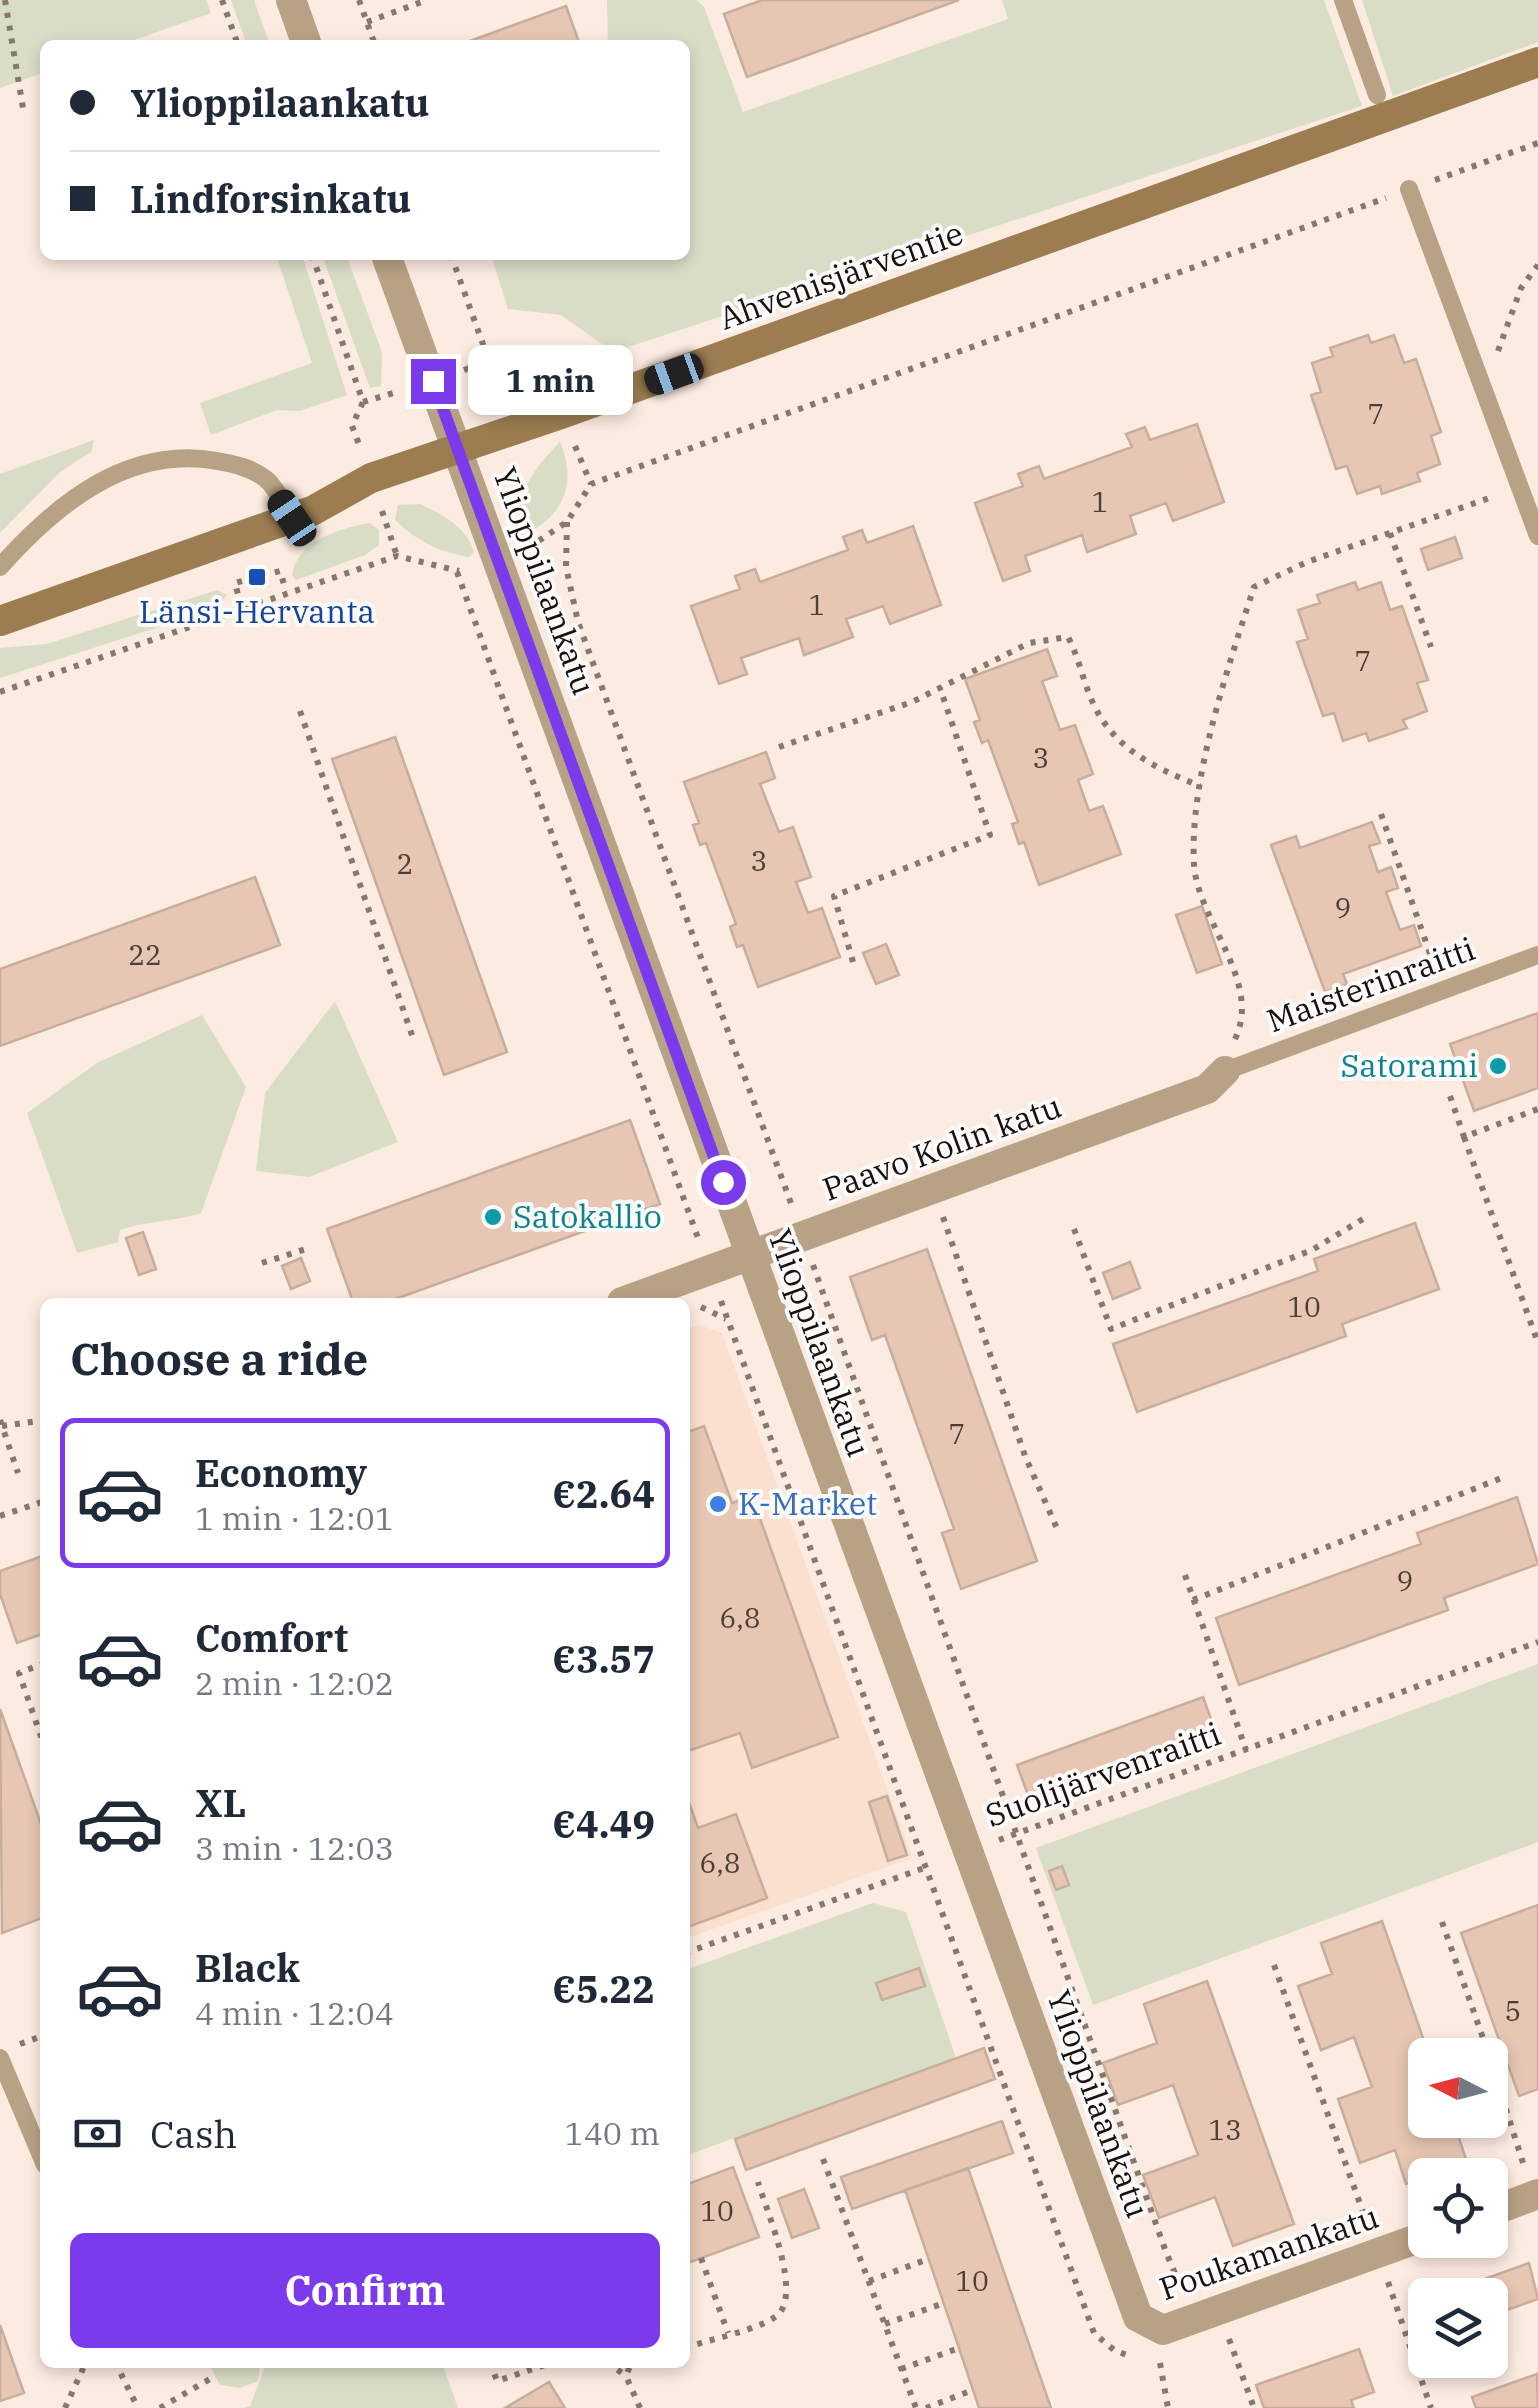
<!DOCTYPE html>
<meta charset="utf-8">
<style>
body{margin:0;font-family:"IBM Plex Serif",serif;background:#f2f2f3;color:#1f2937;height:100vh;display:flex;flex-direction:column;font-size:38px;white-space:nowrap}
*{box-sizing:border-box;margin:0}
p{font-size:32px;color:#747a83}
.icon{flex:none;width:55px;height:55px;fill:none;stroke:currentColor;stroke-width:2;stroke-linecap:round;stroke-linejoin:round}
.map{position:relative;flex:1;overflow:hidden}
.panel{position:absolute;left:40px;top:1298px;width:650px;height:1070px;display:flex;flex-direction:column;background:#fff;border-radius:15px;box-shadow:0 5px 15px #0003}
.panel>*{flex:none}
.banner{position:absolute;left:40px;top:40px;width:650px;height:220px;border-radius:15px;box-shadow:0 5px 15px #0003;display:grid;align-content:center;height:220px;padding:0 30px;background:#fff}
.needle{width:65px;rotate:276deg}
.controls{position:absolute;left:1408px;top:2038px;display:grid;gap:20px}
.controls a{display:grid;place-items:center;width:100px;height:100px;border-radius:15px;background:#fff;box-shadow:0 5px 15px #0003;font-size:50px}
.end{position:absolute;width:45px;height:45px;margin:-22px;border:12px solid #7c3aed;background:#fff;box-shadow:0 0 0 5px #fff}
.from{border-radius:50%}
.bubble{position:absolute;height:70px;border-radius:15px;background:#fff;box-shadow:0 5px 15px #0003;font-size:32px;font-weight:700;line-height:70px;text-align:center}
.car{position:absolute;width:30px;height:60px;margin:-30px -15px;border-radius:12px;box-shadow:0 0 8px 2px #0007;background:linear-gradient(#222 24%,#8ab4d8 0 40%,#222 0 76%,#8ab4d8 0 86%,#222 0)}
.banner b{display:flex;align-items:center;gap:35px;height:95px;font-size:38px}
.banner b+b{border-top:2px solid #e0e1e3}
.banner i{width:25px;height:25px;background:#1f2937}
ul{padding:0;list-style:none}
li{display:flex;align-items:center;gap:30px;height:150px;margin:0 20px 15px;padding:0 10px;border:5px solid transparent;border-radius:15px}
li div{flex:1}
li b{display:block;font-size:38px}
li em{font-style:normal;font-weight:700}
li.on{border-color:#7c3aed}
li>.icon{width:90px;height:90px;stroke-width:1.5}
h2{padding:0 30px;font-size:45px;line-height:120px}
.pay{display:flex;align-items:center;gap:25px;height:110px;padding:0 30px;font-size:38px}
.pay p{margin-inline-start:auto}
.cta{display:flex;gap:20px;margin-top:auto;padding:20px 30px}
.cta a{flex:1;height:115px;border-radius:15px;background:#7c3aed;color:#fff;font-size:40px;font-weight:700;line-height:115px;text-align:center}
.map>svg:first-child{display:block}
.built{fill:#fce0cf}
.green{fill:#daddc6}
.building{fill:#e7c7b3;stroke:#c7ad9d;stroke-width:2.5}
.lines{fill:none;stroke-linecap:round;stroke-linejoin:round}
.path{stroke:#857870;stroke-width:6;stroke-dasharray:5 8;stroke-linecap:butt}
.lane{stroke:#b8a285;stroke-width:18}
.street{stroke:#b8a285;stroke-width:30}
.secondary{stroke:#9c7d51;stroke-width:30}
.route{stroke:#7c3aed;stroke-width:12}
.transit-dot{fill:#1a4fb4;stroke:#fbfbfb;stroke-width:4}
.culture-dot{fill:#0f9aa8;stroke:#fbfbfb;stroke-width:4}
.shop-dot{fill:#3f7fe0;stroke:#fbfbfb;stroke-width:4}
.labels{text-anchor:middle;stroke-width:8;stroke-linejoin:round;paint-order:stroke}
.number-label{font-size:28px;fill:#4d3e36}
.street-label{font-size:32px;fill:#1a110c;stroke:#fbfbfb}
.transit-label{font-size:32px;fill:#164399;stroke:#fbfbfb}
.culture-label{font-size:32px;fill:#0d838f;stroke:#fbfbfb;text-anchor:end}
.shop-label{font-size:32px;fill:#366cbe;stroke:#fbfbfb;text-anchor:start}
</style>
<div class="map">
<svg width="1538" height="2408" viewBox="0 0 1538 2408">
<rect width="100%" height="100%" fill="#fbebe0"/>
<path class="built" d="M 699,1325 L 722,1333 L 912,1858 L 685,1939 L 685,1329 Z"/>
<path class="green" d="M 0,0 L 206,0 L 211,13 L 120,45 L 45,45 L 45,72 L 0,88 Z
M 231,0 L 254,0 L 270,45 L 247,45 Z
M 607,0 L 697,0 L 704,7 L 743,112 L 1008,19 L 1002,0 L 1324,0 L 1362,106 L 613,352 L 561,315 L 508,309 L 491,255 L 685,255 L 685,45 L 608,45 Z
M 1362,0 L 1538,0 L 1538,42 L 1393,96 Z
M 276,255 L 302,255 L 347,395 L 300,411 L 277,410 L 211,435 L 200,403 L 312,363 Z
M 322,255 L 346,255 L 382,352 L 381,386 L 370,388 Z
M 94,440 L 91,452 L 60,472 L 0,533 L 0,474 Z
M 560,442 C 578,485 563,518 520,537 C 514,496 532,470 560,442 Z
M 420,504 C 442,514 467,527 474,552 L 469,557 C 439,552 417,541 395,520 L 398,505 Z
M 370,523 L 379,530 L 379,545 L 365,555 L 296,580 L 292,575 C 297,541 340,528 370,523 Z
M 217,590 L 227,595 L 215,609 L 0,678 L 0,648 L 47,644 Z
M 335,1001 L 398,1142 L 309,1177 L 256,1171 L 265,1093 Z
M 202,1015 L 246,1087 L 201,1213 C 173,1222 146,1221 120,1230 L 118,1242 L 77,1253 L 27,1113 L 97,1063 Z
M 1538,1664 L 1538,1842 L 1093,2005 L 1036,1848 Z
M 873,1903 L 906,1912 L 956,2058 L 685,2156 L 685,1970 Z
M 267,2362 L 442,2363 L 458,2408 L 244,2408 L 250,2406 Z
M 208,2363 L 260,2363 L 258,2381 L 240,2388 L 220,2385 Z"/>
<path class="building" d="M 762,0 L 959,0 L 747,77 L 724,14 Z
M 566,6 L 580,45 L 459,45 Z
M 1368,335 L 1371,343 L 1394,335 L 1404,363 L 1416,359 L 1441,432 L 1431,436 L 1440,464 L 1417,473 L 1420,481 L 1382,494 L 1380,486 L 1357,494 L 1347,466 L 1336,469 L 1311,395 L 1321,392 L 1312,363 L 1333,356 L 1330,348 Z
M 1197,424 L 1224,502 L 1173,521 L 1166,503 L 1130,516 L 1136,534 L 1087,552 L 1082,535 L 1025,556 L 1030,571 L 1003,581 L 975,503 L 1023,486 L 1018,474 L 1039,466 L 1044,479 L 1132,447 L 1126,434 L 1145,427 L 1150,440 Z
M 913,526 L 941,605 L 890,624 L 883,606 L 846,619 L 853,637 L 804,655 L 799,638 L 741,658 L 747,674 L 719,684 L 691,606 L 740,589 L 735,576 L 755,569 L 760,582 L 848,550 L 843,537 L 862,530 L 867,543 Z
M 1455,537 L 1462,558 L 1428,570 L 1421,549 Z
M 1355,582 L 1358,590 L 1381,582 L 1390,610 L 1402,606 L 1428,680 L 1417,683 L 1427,711 L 1403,720 L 1407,728 L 1369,741 L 1366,733 L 1343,741 L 1334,713 L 1323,716 L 1297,642 L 1308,639 L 1298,610 L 1320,603 L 1317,595 Z
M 1047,649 L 1057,676 L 1042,681 L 1060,730 L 1075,725 L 1093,774 L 1078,780 L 1089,811 L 1103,806 L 1121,854 L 1039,885 L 1024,842 L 1019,844 L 1012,824 L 1018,822 L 988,740 L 982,743 L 974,722 L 980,720 L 965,679 Z
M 395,737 L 507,1052 L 444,1075 L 332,759 Z
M 766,752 L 775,778 L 760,784 L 779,832 L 793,827 L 811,877 L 796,882 L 808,913 L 822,908 L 840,957 L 758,987 L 743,945 L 737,947 L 730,927 L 736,924 L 706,843 L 700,845 L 693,825 L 699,823 L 684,782 Z
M 1372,822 L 1380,843 L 1369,846 L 1378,872 L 1391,867 L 1398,888 L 1386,892 L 1400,930 L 1414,925 L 1421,946 L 1343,974 L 1347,984 L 1325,992 L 1271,845 L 1296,836 L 1300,848 Z
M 255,877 L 280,945 L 0,1046 L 0,969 Z
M 1202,906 L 1222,964 L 1197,973 L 1176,915 Z
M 886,944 L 899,975 L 876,984 L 863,953 Z
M 1538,1013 L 1538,1088 L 1474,1111 L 1450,1044 Z
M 630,1120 L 660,1204 L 387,1302 L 353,1302 L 327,1229 Z
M 1415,1223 L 1439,1289 L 1342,1324 L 1346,1336 L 1137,1412 L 1113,1344 L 1318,1271 L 1314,1259 Z
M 143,1232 L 156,1269 L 139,1275 L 126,1238 Z
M 927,1249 L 1037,1561 L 961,1589 L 942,1533 L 954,1529 L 885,1335 L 872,1340 L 850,1277 Z
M 301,1258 L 310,1281 L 291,1289 L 282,1266 Z
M 1130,1262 L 1140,1288 L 1113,1299 L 1103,1273 Z
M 704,1426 L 732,1503 L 752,1496 L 838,1737 L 752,1768 L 740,1733 L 685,1752 L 685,1433 Z
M 1517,1497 L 1538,1564 L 1444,1598 L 1448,1610 L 1239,1685 L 1216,1618 L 1421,1544 L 1417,1533 Z
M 45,1555 L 45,1633 L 17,1643 L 0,1594 L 0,1571 Z
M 1203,1697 L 1215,1730 L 1029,1798 L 1017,1765 Z
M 0,1709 L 45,1835 L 45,1917 L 2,1933 Z
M 685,1791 L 698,1828 L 736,1814 L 767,1898 L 685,1928 Z
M 887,1796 L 907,1855 L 888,1861 L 869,1802 Z
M 1062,1866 L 1069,1885 L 1056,1890 L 1049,1871 Z
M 1538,1905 L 1538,2089 L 1519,2096 L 1461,1933 Z
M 1382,1921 L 1429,2055 L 1425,2055 L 1425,2120 L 1453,2120 L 1467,2162 L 1406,2184 L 1395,2150 L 1360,2163 L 1338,2099 L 1372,2087 L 1354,2037 L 1321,2050 L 1298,1986 L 1332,1974 L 1321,1943 Z
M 919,1968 L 925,1986 L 882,2000 L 876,1983 Z
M 1207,1981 L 1294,2224 L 1233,2246 L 1215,2197 L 1159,2218 L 1143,2175 L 1198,2155 L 1173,2085 L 1118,2105 L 1103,2063 L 1157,2043 L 1144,2004 Z
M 984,2048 L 995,2079 L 746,2170 L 735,2139 Z
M 1002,2121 L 1013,2153 L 852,2209 L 841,2177 Z
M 733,2167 L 759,2237 L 685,2264 L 685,2185 Z
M 968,2168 L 1051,2408 L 979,2408 L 959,2348 L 905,2190 Z
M 804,2189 L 819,2228 L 792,2238 L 778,2199 Z
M 1529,2263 L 1538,2299 L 1501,2312 L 1503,2318 L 1490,2323 L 1490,2295 L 1461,2295 L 1489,2285 L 1487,2278 Z
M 0,2325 L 24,2393 L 0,2401 Z
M 1359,2349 L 1374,2392 L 1351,2400 L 1354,2408 L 1264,2408 L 1256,2385 Z
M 1537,2374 L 1538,2408 L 1476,2408 L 1472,2397 Z
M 549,2382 L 565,2408 L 505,2408 Z"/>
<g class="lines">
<path class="path" d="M 5,0 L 24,114
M 222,0 L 238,45
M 359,0 L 375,45
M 367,22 L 427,0
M 1435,180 L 1538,143
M 312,255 L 363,402 L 352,426 L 360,447
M 451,255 L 489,361 L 513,380 L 543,383
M 1498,351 L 1521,288 L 1538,265
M 464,370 L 489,361
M 363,402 L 400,391
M 575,446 L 591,484
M 382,511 L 397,556
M 567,522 L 566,567 L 578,622 L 792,1206
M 1390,533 L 1431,647
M 528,548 L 567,522 L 591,484 L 1386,198
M 457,572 L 698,1238
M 241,606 L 235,583 L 280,571 L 286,591
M 0,692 L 397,556 L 459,571
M 300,711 L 413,1038
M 779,747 L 912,702 L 1029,643 L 1068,637 C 1079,658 1083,681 1093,703 C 1114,749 1155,768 1200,786
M 1381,814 L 1434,965
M 853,962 L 834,896 L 990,835 L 940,688
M 1235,1039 C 1263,982 1197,920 1194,864 C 1189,781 1228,667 1254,587 L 1307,562 L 1495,496
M 1450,1096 L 1464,1137 L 1538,1109
M 1464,1137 L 1538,1343
M 943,1217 L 1025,1456 L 1059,1533
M 1074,1229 L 1111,1329 L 1312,1250 L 1363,1219
M 262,1263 L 309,1248
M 813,1265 L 1166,2252 L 1179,2283 L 1184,2285
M 721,1301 L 1094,2333 L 1114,2350 L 1132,2357
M 701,1307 L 726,1319
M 0,1420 L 18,1473
M 2,1426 L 45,1420
M 0,1516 L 45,1501
M 1185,1575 L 1246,1750
M 1193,1600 L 1504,1477
M 45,1663 L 19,1673 L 45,1748
M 999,1840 L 1538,1642
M 1442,1922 L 1489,2055
M 685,1953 L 927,1867
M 1274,1965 L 1367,2223
M 20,2044 L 45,2035
M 1490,2059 L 1524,2166
M 823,2159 L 916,2408
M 701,2258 L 728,2333
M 869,2281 L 928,2259
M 1388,2282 L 1431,2408
M 885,2324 L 944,2303
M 1229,2339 L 1254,2408
M 685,2348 C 710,2339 755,2331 775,2317 C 805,2298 766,2210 758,2182
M 115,2362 L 138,2408
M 490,2362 L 497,2381 L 554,2362
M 607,2362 L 626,2376
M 1160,2363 L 1168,2408
M 901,2369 L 959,2348
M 65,2408 L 86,2362
M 160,2408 L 215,2376
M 640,2408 L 626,2376 L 630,2366 L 641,2362
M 926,2408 L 973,2390"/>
<path class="lane" d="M 1343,0 L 1377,95
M 1409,189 L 1538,536
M 0,567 C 56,504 128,445 217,461 C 234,464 253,468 267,480 C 277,489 285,507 292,518
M 1225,1071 L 1538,955
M 0,2058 L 45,2165"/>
<path class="street" d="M 291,0 L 307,45
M 386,255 L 1138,2317 L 1163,2330 L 1425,2236
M 622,1302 L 1207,1089 L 1225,1071
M 1490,2212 L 1538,2194"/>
<path class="secondary" d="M 0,621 L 312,511 L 371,478 L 561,414 L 1538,62"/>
</g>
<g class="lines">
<path class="route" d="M 433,381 L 723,1182"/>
</g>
<rect class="transit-dot" x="247" y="567" width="20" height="20" rx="5"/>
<g class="culture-dot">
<circle cx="1498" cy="1066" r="10"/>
<circle cx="493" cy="1217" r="10"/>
</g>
<circle class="shop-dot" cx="718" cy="1504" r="10"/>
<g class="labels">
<g class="number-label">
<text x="1376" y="424">7</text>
<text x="1100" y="512">1</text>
<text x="817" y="615">1</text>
<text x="1363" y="671">7</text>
<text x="1041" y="768">3</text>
<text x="759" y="871">3</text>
<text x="405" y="874">2</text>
<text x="1343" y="918">9</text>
<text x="145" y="965">22</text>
<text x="1304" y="1317">10</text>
<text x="957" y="1444">7</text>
<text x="1405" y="1591">9</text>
<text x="740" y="1628">6,8</text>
<text x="720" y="1873">6,8</text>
<text x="1513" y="2021">5</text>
<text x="1225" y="2140">13</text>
<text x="717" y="2221">10</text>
<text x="972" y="2291">10</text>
</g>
<g class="street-label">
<text transform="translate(841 276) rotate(-20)" y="11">Ahvenisjärventie</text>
<text transform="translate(544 581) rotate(70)" y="11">Ylioppilaankatu</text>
<text transform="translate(1371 985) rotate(-20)" y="11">Maisterinraitti</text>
<text transform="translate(942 1148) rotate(-20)" y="11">Paavo Kolin katu</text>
<text transform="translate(819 1343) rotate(70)" y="11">Ylioppilaankatu</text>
<text transform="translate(1103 1775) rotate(-20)" y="11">Suolijärvenraitti</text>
<text transform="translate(1098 2104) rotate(70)" y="11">Ylioppilaankatu</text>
<text transform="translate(1269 2253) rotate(-19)" y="11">Poukamankatu</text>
</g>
<g class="transit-label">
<text x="257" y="623">Länsi-Hervanta</text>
</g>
<g class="culture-label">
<text x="1478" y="1077">Satorami</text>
<text x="513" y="1228" text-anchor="start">Satokallio</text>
</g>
<g class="shop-label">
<text x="738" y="1515">K-Market</text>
</g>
</g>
</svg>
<div class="controls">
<a><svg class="needle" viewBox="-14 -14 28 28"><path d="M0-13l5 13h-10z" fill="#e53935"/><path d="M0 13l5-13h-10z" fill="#747a83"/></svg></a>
<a><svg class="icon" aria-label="locate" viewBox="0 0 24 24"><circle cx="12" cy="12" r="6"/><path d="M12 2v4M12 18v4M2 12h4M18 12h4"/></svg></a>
<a><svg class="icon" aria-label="layers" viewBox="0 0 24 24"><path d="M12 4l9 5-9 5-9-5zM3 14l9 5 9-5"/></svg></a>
</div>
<i class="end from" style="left:723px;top:1182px"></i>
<i class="end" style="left:433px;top:381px"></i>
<div class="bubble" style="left:468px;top:345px;width:165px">1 min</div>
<i class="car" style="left:674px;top:374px;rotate:250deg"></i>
<i class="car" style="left:292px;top:518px;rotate:326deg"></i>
<div class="banner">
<b><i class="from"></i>Ylioppilaankatu</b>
<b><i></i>Lindforsinkatu</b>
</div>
<section class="panel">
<h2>Choose a ride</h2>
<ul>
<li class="on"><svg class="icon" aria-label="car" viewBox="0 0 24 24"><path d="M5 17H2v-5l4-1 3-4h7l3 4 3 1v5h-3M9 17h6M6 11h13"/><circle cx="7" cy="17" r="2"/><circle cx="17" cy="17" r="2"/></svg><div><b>Economy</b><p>1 min · 12:01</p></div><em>€2.64</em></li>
<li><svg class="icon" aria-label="car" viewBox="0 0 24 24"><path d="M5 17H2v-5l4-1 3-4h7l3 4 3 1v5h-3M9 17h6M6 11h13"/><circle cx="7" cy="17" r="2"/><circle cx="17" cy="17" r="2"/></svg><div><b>Comfort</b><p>2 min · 12:02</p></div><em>€3.57</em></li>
<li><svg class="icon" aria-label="car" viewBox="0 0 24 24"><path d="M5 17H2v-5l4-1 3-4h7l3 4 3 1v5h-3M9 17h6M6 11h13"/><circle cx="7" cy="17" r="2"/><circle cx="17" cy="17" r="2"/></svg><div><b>XL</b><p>3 min · 12:03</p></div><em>€4.49</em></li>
<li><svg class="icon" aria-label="car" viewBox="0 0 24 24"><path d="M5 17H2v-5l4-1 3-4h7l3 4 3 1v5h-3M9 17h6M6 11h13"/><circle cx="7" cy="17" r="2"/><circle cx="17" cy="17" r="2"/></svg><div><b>Black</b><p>4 min · 12:04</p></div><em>€5.22</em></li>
</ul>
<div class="pay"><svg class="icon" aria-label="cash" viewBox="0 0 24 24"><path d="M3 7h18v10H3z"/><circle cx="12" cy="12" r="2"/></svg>Cash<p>140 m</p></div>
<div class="cta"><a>Confirm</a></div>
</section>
</div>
